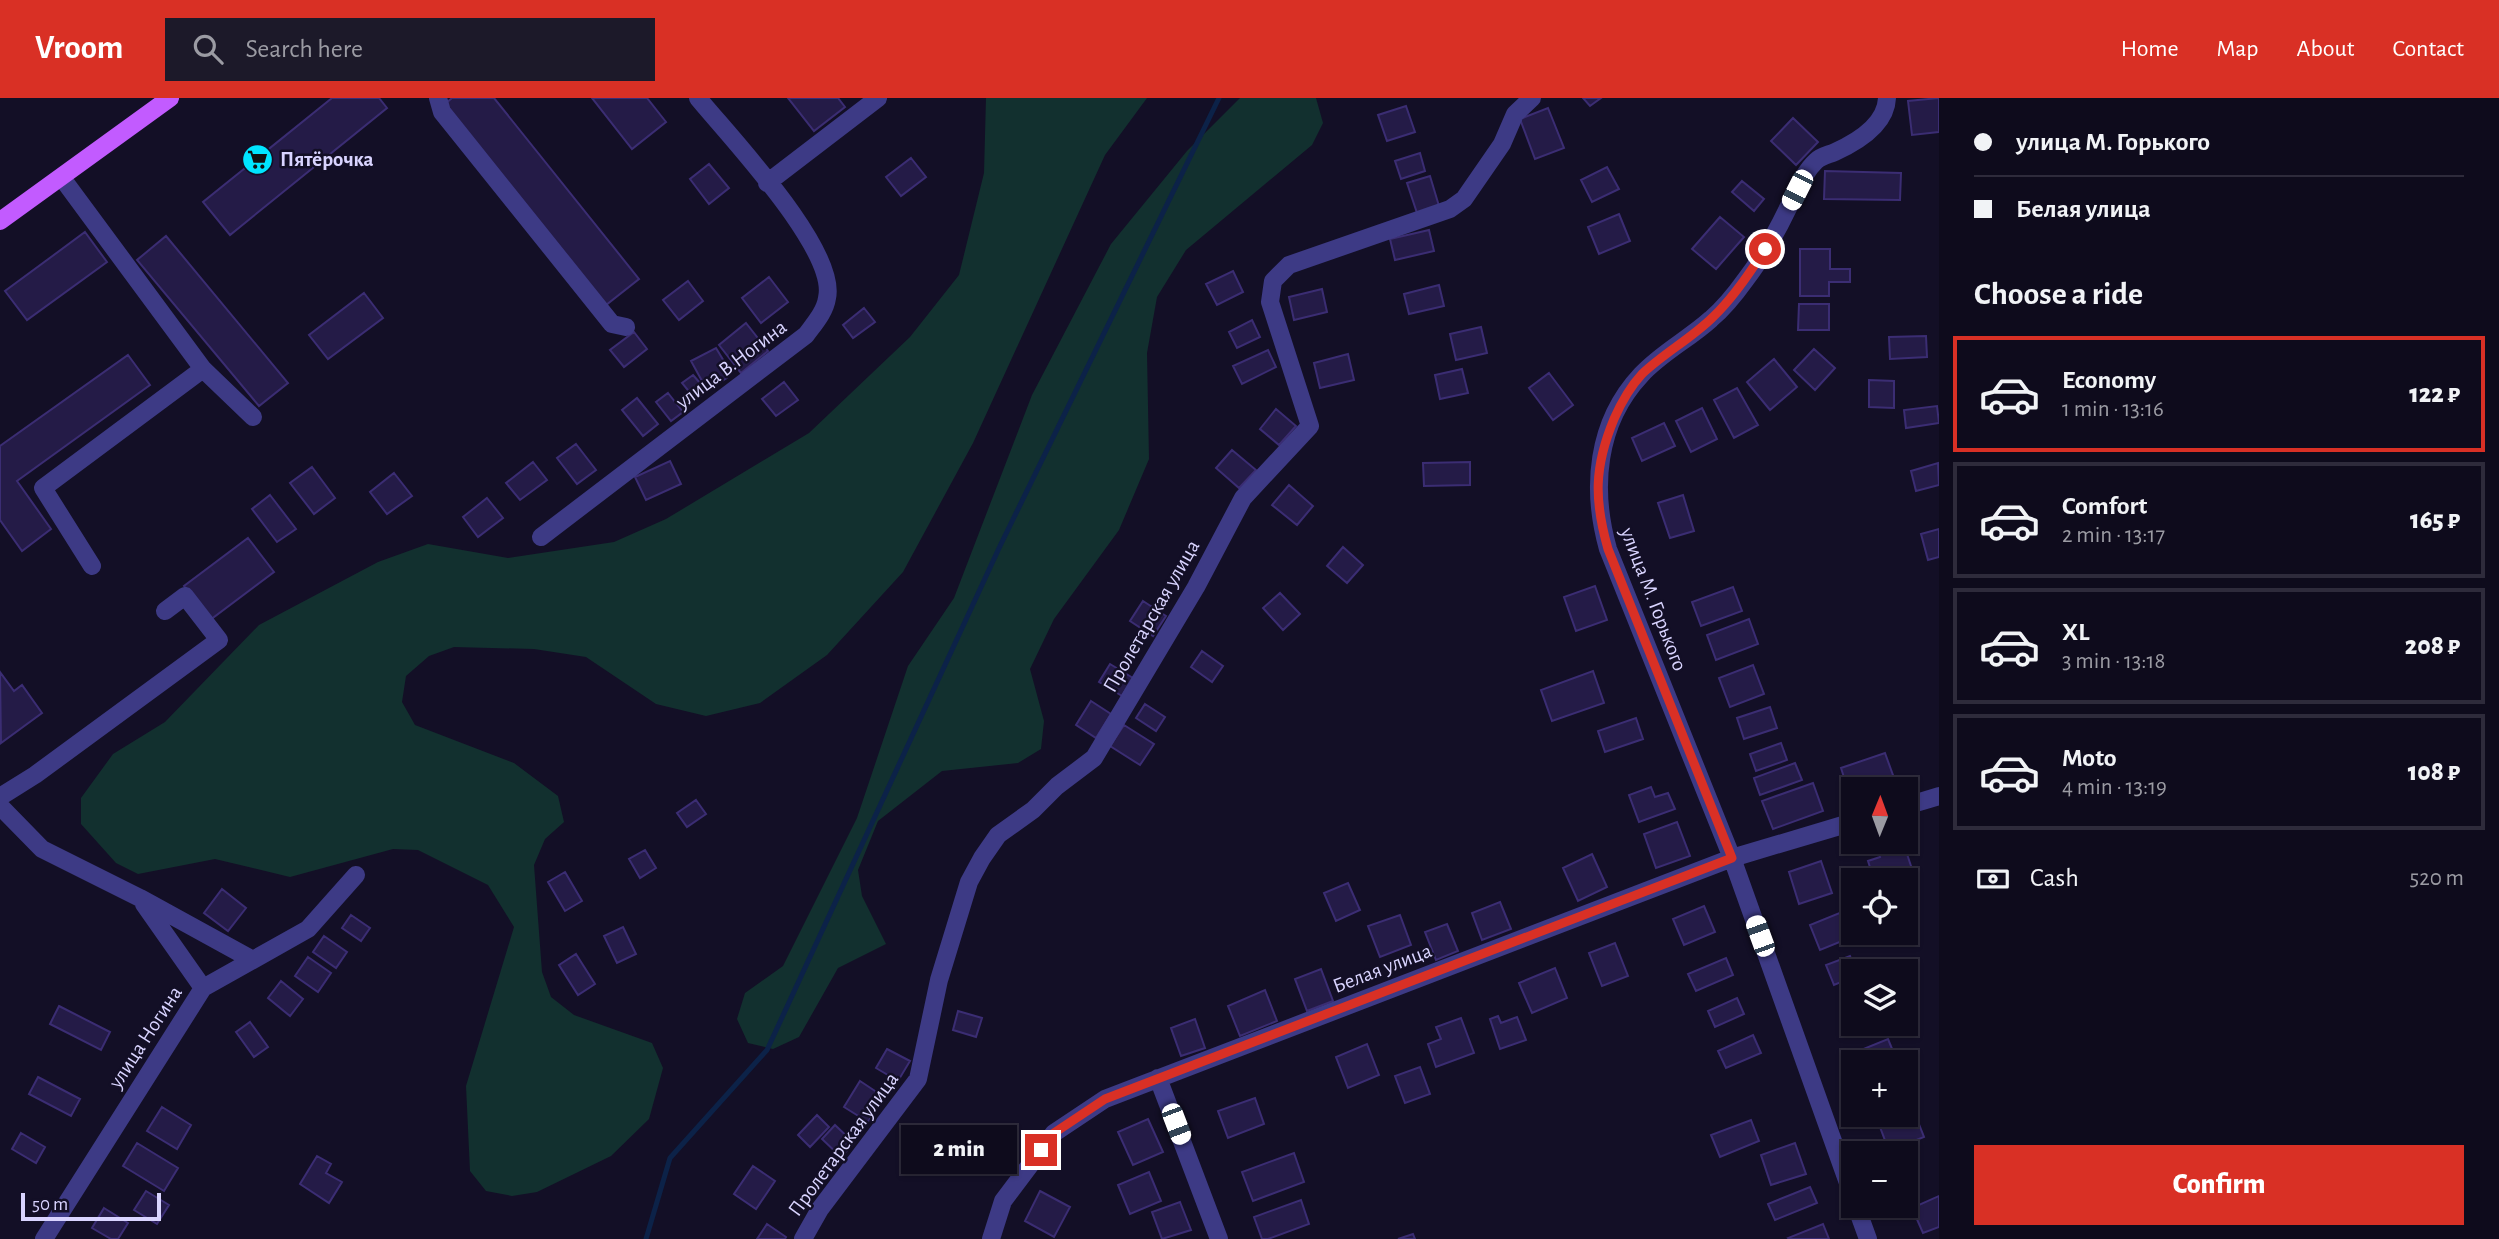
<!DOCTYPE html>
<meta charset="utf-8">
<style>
body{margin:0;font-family:"Alegreya Sans",sans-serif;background:#1c1929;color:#f1f3f6;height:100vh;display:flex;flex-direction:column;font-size:26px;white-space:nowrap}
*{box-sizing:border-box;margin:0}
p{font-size:23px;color:#9b9ba3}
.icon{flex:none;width:38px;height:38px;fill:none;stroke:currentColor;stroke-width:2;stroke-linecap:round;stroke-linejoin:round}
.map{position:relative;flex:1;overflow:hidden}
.side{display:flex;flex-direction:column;background:#0e0b1c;width:560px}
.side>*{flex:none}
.banner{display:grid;align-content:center;height:154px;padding:0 35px;background:#0e0b1c}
.needle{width:46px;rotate:1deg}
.tools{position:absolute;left:1841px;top:679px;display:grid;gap:14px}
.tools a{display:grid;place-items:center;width:77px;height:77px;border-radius:0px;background:#0e0b1c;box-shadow:0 2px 5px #0004,0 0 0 2px #2e2b3b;font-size:35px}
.scale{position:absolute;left:21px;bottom:18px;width:140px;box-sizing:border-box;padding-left:7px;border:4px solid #d9d4ff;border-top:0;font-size:19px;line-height:24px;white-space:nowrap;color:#d9d4ff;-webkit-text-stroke:5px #130f26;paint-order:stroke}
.end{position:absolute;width:32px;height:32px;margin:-16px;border:9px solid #d93025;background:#fff;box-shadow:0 0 0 4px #fff}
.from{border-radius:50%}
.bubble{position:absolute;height:49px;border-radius:0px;background:#0e0b1c;box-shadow:0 2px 5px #0004,0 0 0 2px #2e2b3b;font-size:23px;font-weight:800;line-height:49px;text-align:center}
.car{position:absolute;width:21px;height:42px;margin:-21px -10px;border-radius:9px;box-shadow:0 0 5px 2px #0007;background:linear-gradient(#fff 24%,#345 0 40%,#fff 0 76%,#345 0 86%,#fff 0)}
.banner b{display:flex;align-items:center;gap:24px;height:66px;font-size:26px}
.banner b+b{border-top:2px solid #2e2b3b}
.banner i{width:18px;height:18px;background:#f1f3f6}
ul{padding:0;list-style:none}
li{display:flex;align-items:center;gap:21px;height:116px;margin:0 14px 10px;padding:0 21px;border:4px solid #2e2b3b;border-radius:0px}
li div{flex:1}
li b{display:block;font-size:26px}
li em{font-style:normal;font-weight:800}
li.on{border-color:#d93025}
li>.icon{width:63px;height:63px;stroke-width:1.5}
h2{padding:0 35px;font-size:32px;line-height:84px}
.pay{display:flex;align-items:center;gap:18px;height:77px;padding:0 35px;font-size:26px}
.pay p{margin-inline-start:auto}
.cta{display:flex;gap:14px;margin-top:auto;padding:14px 35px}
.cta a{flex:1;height:80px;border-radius:0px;background:#d93025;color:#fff;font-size:28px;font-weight:800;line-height:80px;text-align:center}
header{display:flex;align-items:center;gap:42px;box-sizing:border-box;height:98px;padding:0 35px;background:#d93025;color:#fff}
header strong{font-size:33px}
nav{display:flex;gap:38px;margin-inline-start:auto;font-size:24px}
.search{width:490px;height:63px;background:#1c1929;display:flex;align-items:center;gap:18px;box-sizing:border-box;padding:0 24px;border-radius:0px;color:#9b9ba3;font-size:26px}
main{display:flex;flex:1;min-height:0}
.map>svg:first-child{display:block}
.green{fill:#12302f}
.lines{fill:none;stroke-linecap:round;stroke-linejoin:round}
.stream{stroke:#0c2248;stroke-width:5}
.building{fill:#241b47;stroke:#3b2d73;stroke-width:2}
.minor{stroke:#3d3a85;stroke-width:18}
.major{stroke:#c25bff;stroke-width:18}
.route{stroke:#d93025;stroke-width:9}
.labels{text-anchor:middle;stroke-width:5;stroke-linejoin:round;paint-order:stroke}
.poi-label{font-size:21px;font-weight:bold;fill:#d9d4ff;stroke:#130f26;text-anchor:start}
.street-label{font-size:21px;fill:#d9d4ff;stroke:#130f26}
</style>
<header>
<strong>Vroom</strong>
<div class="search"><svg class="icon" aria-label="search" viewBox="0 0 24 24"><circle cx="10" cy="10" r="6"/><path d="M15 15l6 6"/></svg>Search here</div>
<nav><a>Home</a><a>Map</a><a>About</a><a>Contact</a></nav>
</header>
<main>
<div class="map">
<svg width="1939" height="1141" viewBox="0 0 1939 1141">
<rect width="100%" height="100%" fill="#130f26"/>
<path class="green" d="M 986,0 L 1147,0 L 1105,57 L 973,345 L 903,474 L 827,557 L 760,605 L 706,618 L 656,606 L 586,559 L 534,551 L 454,549 L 429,558 L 406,578 L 402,604 L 415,627 L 514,665 L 558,698 L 564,724 L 545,741 L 534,767 L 542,874 L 551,899 L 574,917 L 652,945 L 663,970 L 649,1021 L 611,1058 L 537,1094 L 512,1098 L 486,1093 L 470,1073 L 466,988 L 514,829 L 488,787 L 418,752 L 393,751 L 290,779 L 215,761 L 138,776 L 116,765 L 81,726 L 81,700 L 113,656 L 165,624 L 259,527 L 378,464 L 428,446 L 508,460 L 614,444 L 666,421 L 809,335 L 910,239 L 959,177 L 984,75 Z
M 1240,0 L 1316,0 L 1323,25 L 1312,47 L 1186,152 L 1157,199 L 1147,255 L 1149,361 L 1119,432 L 1054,521 L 1030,571 L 1044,623 L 1041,651 L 1018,665 L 942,673 L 878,723 L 858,772 L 862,798 L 886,846 L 838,870 L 799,939 L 773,951 L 748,945 L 737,921 L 745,895 L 783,868 L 857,720 L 908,568 L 954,500 L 1032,297 L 1111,146 L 1187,53 Z"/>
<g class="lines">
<path class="stream" d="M 646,1141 L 670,1060 L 767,952 L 1000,448 L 1219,0"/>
</g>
<path class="building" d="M 332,0 L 379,0 L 387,10 L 230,137 L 203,104 Z
M 452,0 L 494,0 L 639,181 L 606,207 L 445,6 Z
M 592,0 L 647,0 L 666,24 L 632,51 Z
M 788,0 L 838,0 L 845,9 L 814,33 Z
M 1583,0 L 1601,0 L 1590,8 Z
M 1939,0 L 1939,34 L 1912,37 L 1908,3 Z
M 1406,8 L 1415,34 L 1387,43 L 1378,17 Z
M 1548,10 L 1564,50 L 1535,61 L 1520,21 Z
M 1793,20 L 1818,44 L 1796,67 L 1771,43 Z
M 1420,55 L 1425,73 L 1401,81 L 1395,63 Z
M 911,60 L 926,79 L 901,98 L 886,79 Z
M 709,66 L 729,90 L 709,106 L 690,81 Z
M 1607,69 L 1619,91 L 1592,104 L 1581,82 Z
M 1825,73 L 1901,75 L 1900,102 L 1824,101 Z
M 1430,78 L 1439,108 L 1417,115 L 1407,85 Z
M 1742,83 L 1764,101 L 1754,113 L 1732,94 Z
M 1619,116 L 1630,143 L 1599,156 L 1588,129 Z
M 1720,119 L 1744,139 L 1716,171 L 1692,151 Z
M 1429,132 L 1434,153 L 1395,162 L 1390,141 Z
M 85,134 L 107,164 L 27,222 L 5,193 Z
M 166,138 L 288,285 L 259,308 L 137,162 Z
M 1800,151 L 1830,151 L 1830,171 L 1850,171 L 1850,184 L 1829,184 L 1829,198 L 1800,198 Z
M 1233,173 L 1243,194 L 1217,207 L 1206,186 Z
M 769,179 L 788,204 L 761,225 L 742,200 Z
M 688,183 L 703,203 L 679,222 L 663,202 Z
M 1439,187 L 1444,208 L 1409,216 L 1404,196 Z
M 1322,191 L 1327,214 L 1294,222 L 1289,199 Z
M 364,195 L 383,220 L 328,261 L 309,237 Z
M 1799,206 L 1829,206 L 1829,232 L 1798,232 Z
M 864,210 L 875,224 L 853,240 L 843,227 Z
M 1252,222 L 1260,239 L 1237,250 L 1229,234 Z
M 746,225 L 768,253 L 741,275 L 719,247 Z
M 1481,229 L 1487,255 L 1456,262 L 1450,236 Z
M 634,234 L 647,251 L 624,269 L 610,252 Z
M 1926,238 L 1927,259 L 1890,261 L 1889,239 Z
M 716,250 L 725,265 L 720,268 L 727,280 L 707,292 L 691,263 Z
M 1814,251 L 1835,270 L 1815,292 L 1794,272 Z
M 1268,252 L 1276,269 L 1242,286 L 1233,268 Z
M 1348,256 L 1354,282 L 1320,290 L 1314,265 Z
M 128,257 L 150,287 L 17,383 L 51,431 L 22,453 L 0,422 L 0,348 Z
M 1774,261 L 1797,289 L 1770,312 L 1747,284 Z
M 1462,271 L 1468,295 L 1440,301 L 1435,277 Z
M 1549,275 L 1573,307 L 1553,322 L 1529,290 Z
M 693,277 L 707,293 L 696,302 L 682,285 Z
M 1869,282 L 1894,283 L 1894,310 L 1869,309 Z
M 784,284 L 798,302 L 776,318 L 762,301 Z
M 1737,290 L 1758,327 L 1734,340 L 1714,302 Z
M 668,295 L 683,314 L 671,323 L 656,304 Z
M 637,300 L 658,326 L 643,338 L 622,312 Z
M 1937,308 L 1939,325 L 1906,330 L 1904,312 Z
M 1702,310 L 1717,341 L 1691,354 L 1676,323 Z
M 1276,311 L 1296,328 L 1279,347 L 1260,331 Z
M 1664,325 L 1675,348 L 1642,363 L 1632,340 Z
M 576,346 L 596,372 L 577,386 L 557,360 Z
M 1232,352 L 1256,372 L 1239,390 L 1216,370 Z
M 670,363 L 681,386 L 646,402 L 635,379 Z
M 533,364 L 547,382 L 520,402 L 506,385 Z
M 1470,364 L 1470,387 L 1424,388 L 1423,365 Z
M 1938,365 L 1939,387 L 1916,393 L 1911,373 Z
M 312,369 L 335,400 L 314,416 L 290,385 Z
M 394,375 L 412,398 L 387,416 L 370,394 Z
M 1289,387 L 1313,408 L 1297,427 L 1272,407 Z
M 270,397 L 296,431 L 277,444 L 252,411 Z
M 1683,397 L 1694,433 L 1670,440 L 1658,405 Z
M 487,400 L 503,420 L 478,439 L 463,419 Z
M 1939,431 L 1939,459 L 1928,462 L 1921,436 Z
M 248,440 L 274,474 L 210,522 L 184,488 Z
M 1343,449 L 1363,467 L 1347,485 L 1327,468 Z
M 1595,488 L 1607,522 L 1576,533 L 1564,499 Z
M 1733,489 L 1742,513 L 1701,528 L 1692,504 Z
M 1280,495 L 1300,516 L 1283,532 L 1263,510 Z
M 1143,503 L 1166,518 L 1153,538 L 1130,523 Z
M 1749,521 L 1758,546 L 1716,562 L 1707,537 Z
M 1202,553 L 1223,568 L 1212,584 L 1191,569 Z
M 1110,566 L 1133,580 L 1122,598 L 1099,584 Z
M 1753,567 L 1764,596 L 1730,609 L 1719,580 Z
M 1593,573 L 1604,605 L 1552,623 L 1541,592 Z
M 0,574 L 14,593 L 22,587 L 42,615 L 1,645 Z
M 1091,603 L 1111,616 L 1096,640 L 1076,627 Z
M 1145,606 L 1165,619 L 1156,633 L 1136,620 Z
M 1770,609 L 1777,630 L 1744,641 L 1737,620 Z
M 1636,620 L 1643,641 L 1605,654 L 1598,633 Z
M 1124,627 L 1154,646 L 1140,667 L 1110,648 Z
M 1781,645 L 1787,662 L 1756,673 L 1750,656 Z
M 1885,655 L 1898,691 L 1875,691 L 1873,684 L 1848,692 L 1841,670 Z
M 1795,665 L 1802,682 L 1760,697 L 1754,680 Z
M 1813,685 L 1823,713 L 1773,731 L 1762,703 Z
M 1651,689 L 1655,699 L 1668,695 L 1675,711 L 1639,724 L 1629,697 Z
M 696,702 L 706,716 L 687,729 L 677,715 Z
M 1677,724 L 1690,758 L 1656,770 L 1644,736 Z
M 1876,744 L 1903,744 L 1912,771 L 1874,782 L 1868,763 L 1880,759 Z
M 645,752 L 656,770 L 640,780 L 629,761 Z
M 1592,756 L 1607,789 L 1578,803 L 1563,770 Z
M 1821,763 L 1832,795 L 1799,806 L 1789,774 Z
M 565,774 L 582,803 L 565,813 L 548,784 Z
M 1348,785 L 1360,812 L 1336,823 L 1324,795 Z
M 222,791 L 246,810 L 228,833 L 204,815 Z
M 1500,804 L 1511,831 L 1482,842 L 1472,815 Z
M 1704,808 L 1715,834 L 1684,847 L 1673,821 Z
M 1842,814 L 1852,839 L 1820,852 L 1810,827 Z
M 351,817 L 370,830 L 361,843 L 342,830 Z
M 1400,817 L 1411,847 L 1380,859 L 1368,828 Z
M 1447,826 L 1458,853 L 1436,862 L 1425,834 Z
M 623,829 L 636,856 L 617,865 L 604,838 Z
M 324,838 L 347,854 L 336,870 L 313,854 Z
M 1615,845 L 1628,878 L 1602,888 L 1589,855 Z
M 576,856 L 595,886 L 578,897 L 559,867 Z
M 1850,858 L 1856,873 L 1853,873 L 1853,879 L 1834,887 L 1826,867 Z
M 308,859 L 331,875 L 318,894 L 295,878 Z
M 1726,860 L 1733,877 L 1696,893 L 1688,876 Z
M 1555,870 L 1567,900 L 1532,915 L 1519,885 Z
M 1321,871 L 1333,903 L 1307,913 L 1295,881 Z
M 281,883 L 303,901 L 290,918 L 268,900 Z
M 1265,892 L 1277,923 L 1240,938 L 1228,908 Z
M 1737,900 L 1744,916 L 1715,929 L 1708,913 Z
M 59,908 L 110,934 L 101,952 L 50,926 Z
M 958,913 L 982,920 L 976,939 L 953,932 Z
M 1498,918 L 1501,925 L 1517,919 L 1526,942 L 1500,951 L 1490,921 Z
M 1461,920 L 1474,955 L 1436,969 L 1428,946 L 1441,941 L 1436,929 Z
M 1195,921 L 1205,950 L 1181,958 L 1171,930 Z
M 250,924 L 268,949 L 254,959 L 236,934 Z
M 1753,937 L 1761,955 L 1726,970 L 1718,953 Z
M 1888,941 L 1897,963 L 1860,964 L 1856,954 Z
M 1367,946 L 1379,977 L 1348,990 L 1336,959 Z
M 887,951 L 910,963 L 898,983 L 876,970 Z
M 1420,969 L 1430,996 L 1405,1005 L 1395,978 Z
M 38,979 L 80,1001 L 71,1018 L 29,996 Z
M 860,983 L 884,999 L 868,1024 L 844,1009 Z
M 1255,1000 L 1264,1026 L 1228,1040 L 1218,1013 Z
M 162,1009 L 191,1027 L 177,1051 L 147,1033 Z
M 1915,1016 L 1924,1039 L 1889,1053 L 1880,1029 Z
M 817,1017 L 829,1029 L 810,1049 L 798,1037 Z
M 1148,1021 L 1163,1054 L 1133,1067 L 1118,1034 Z
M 1751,1022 L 1759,1043 L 1720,1059 L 1711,1037 Z
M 835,1027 L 854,1045 L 841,1059 L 822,1041 Z
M 21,1035 L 45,1049 L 36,1065 L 12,1051 Z
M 137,1045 L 178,1070 L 164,1093 L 123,1068 Z
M 1795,1045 L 1806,1076 L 1771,1087 L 1761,1057 Z
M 1294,1055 L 1304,1084 L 1253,1103 L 1242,1074 Z
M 317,1058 L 331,1066 L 326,1075 L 342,1084 L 329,1105 L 300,1086 Z
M 753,1068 L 775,1083 L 756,1111 L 734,1096 Z
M 1149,1074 L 1161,1103 L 1130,1116 L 1118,1087 Z
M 1810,1089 L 1817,1105 L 1775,1122 L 1768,1106 Z
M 146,1093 L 169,1107 L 157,1126 L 134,1112 Z
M 1040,1093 L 1070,1109 L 1054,1139 L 1025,1123 Z
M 1939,1098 L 1939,1129 L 1923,1135 L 1912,1110 Z
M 1301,1102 L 1309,1126 L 1268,1141 L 1262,1141 L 1254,1119 Z
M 1180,1104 L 1191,1132 L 1162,1141 L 1152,1114 Z
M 104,1110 L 128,1125 L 118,1141 L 111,1141 L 92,1130 Z
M 767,1126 L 786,1139 L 785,1141 L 757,1141 Z
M 1823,1126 L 1829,1141 L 1789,1141 L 1788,1140 Z
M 1413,1136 L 1415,1141 L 1398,1141 Z"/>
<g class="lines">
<path class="minor" d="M 438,0 L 442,14 L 612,226 L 626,229
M 62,80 L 203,271 L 43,390 L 92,468
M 767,85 L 878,0
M 203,271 L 253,319
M 541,439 L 806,237 C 814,226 825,214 827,200 C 838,152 729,38 698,0
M 0,699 L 35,677 L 219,542 L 185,498 L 165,513
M 0,708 L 42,751 L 140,800 L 251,861
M 1906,708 L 1939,698
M 144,806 L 203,890
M 1158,980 L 1219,1141
M 1853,1099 L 1732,760 L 1608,451 C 1591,391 1596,325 1641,277 C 1661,255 1689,241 1711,221 C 1724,210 1736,195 1746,181 C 1763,159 1777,133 1789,108 C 1797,93 1803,75 1816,63 C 1821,58 1828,57 1835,54 C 1857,44 1886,27 1887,0
M 1856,1108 L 1868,1141
M 44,1141 L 203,890 L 308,831 L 356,777
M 803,1141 L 820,1111 L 918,981 L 939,882 L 969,784 L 982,760 L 998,737 L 1033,712 L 1057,688 L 1094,660 L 1196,489 L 1243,400 L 1310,328 L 1270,204 L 1273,183 L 1289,167 L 1450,111 L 1464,101 L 1502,46 L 1515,16 L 1532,0
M 991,1141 L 1003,1103 L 1054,1035 L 1105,1001 L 1732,760 L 1853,724"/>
<path class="major" d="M 0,123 L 170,0"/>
</g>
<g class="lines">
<path class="route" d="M 1041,1052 L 1054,1035 L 1105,1001 L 1732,760 L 1608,451 C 1594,402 1594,369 1614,321 C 1621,305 1630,289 1642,276 C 1664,255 1692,240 1713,219 C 1734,199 1750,175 1765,151"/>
</g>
<defs>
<symbol id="supermarket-disc" viewBox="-11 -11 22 22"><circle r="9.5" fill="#00e5ff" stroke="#130f26"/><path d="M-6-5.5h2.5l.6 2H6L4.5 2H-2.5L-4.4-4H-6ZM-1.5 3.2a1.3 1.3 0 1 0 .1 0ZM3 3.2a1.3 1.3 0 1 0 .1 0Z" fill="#111"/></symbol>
</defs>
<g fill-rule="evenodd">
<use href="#supermarket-disc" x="240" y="44" width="35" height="35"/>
</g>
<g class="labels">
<g class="poi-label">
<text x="280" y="68">Пятёрочка</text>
</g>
<g class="street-label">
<text transform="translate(731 266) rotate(-37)" y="7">улица В.Ногина</text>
<text transform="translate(1654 501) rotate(69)" y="7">улица М. Горького</text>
<text transform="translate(1151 518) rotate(-60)" y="7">Пролетарская улица</text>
<text transform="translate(1382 870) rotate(-21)" y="7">Белая улица</text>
<text transform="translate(145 939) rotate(-57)" y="7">улица Ногина</text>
<text transform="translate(843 1046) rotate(-54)" y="7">Пролетарская улица</text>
</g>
</g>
</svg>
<div class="tools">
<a><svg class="needle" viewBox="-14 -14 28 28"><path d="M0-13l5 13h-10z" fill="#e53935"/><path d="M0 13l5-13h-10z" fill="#9b9ba3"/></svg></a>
<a><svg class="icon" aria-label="locate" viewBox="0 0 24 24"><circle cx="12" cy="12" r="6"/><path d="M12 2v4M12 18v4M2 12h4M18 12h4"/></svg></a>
<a><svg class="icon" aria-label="layers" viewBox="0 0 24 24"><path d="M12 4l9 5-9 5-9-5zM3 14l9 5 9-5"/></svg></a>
<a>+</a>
<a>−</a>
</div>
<div class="scale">50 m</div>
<i class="end from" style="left:1765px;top:151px"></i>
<i class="end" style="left:1041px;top:1052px"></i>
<div class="bubble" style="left:901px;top:1027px;width:116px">2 min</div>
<i class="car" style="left:1797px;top:92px;rotate:207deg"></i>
<i class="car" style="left:1760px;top:838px;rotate:340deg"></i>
<i class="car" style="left:1176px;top:1026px;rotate:159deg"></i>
</div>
<section class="side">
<div class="banner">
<b><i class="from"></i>улица М. Горького</b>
<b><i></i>Белая улица</b>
</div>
<h2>Choose a ride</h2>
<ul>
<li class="on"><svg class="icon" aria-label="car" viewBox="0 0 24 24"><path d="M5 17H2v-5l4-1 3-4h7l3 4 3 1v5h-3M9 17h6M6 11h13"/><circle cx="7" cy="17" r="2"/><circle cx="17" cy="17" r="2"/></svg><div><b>Economy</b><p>1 min · 13:16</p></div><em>122 ₽</em></li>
<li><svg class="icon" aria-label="car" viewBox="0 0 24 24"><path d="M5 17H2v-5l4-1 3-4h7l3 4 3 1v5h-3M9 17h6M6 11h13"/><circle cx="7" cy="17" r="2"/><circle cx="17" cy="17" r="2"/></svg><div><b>Comfort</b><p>2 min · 13:17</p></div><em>165 ₽</em></li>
<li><svg class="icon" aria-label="car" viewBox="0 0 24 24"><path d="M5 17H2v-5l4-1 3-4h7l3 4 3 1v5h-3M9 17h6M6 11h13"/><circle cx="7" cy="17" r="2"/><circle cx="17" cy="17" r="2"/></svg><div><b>XL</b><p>3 min · 13:18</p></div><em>208 ₽</em></li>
<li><svg class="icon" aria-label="car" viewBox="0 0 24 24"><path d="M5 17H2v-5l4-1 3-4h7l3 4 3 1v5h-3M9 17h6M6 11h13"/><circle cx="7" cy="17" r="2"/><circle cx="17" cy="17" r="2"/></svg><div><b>Moto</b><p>4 min · 13:19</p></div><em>108 ₽</em></li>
</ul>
<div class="pay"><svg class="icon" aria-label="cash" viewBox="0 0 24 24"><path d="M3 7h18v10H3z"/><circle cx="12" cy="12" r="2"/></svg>Cash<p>520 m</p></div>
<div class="cta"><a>Confirm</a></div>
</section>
</main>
